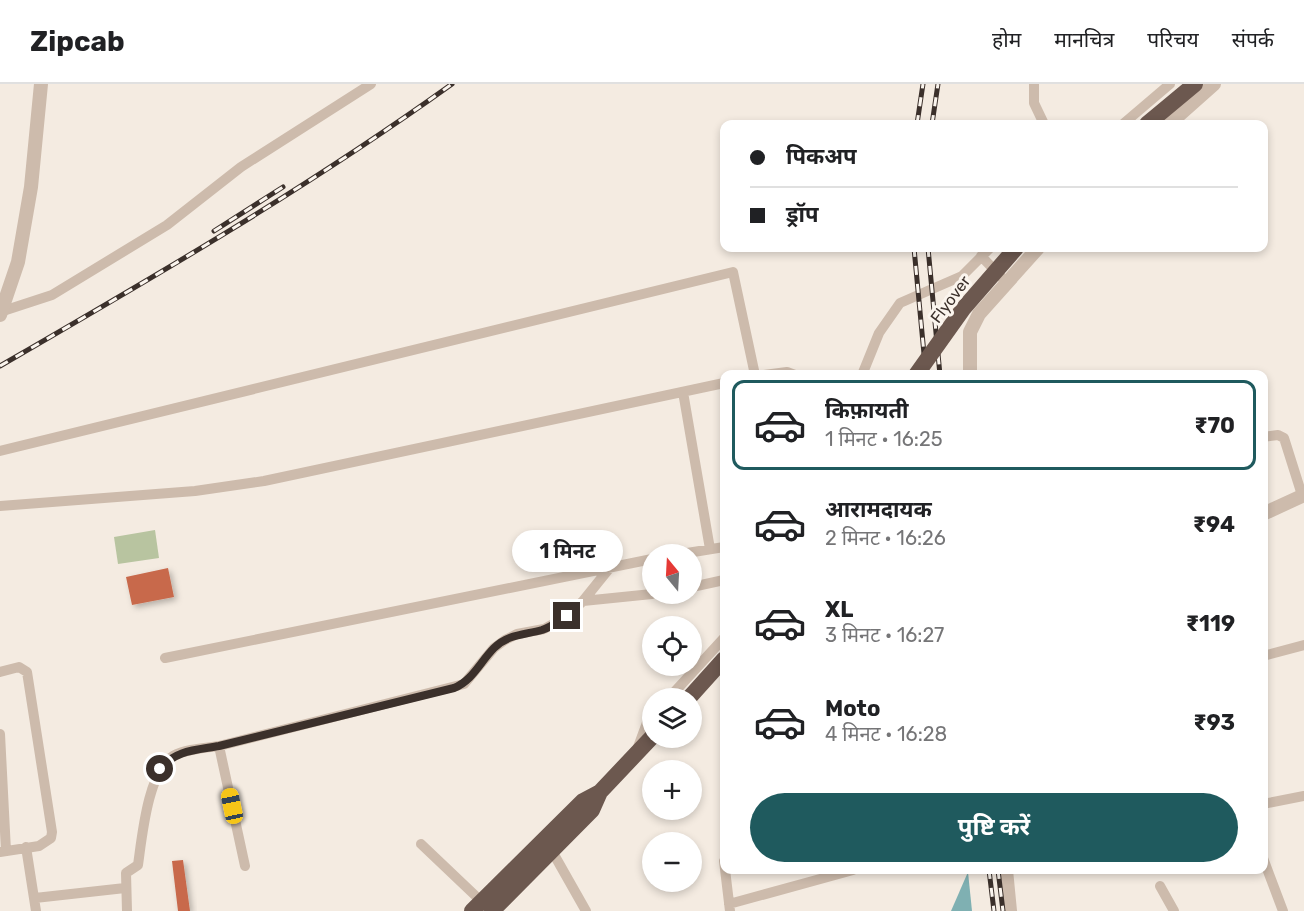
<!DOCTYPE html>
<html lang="hi">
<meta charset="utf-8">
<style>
body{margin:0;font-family:Rubik,"Noto Sans Devanagari",sans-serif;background:#f6f6f6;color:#202124;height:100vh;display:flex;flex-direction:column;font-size:22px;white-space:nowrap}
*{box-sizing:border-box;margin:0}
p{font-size:20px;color:#757577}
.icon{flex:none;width:33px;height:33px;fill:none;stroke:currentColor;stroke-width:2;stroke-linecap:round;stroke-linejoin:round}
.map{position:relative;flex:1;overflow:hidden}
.panel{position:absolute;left:720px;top:286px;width:548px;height:504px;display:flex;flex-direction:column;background:#fff;border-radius:12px;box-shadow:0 3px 9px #0003}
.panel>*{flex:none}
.hud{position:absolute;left:720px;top:36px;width:548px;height:132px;border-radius:12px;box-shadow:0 3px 9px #0003;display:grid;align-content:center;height:132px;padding:0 30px;background:#fff}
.needle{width:39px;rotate:342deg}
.controls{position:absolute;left:642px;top:460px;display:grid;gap:12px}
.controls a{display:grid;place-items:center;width:60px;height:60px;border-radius:50%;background:#fff;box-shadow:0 3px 9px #0003;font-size:30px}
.end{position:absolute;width:27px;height:27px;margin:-14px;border:8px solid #3b302b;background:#fff;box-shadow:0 0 0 3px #fff}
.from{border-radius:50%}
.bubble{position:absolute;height:42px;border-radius:21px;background:#fff;box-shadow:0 3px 9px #0003;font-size:20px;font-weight:700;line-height:42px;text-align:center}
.car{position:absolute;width:18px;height:36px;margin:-18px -9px;border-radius:8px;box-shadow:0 0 4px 2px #0007;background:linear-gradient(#f5c518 24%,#345 0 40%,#f5c518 0 76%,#345 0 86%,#f5c518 0)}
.hud b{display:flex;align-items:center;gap:21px;height:57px;font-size:22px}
.hud b+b{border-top:2px solid #e0e0e0}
.hud i{width:15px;height:15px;background:#202124}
ul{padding:10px 0 0;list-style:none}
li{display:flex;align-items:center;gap:18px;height:90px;margin:0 12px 9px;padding:0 18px;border:3px solid transparent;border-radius:12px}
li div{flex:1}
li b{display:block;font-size:22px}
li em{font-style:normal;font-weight:700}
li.active{border-color:#1f5a5e}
li>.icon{width:54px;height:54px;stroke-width:1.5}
.cta{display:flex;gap:12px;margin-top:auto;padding:12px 30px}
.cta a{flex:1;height:69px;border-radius:36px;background:#1f5a5e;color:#fff;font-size:24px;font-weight:700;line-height:69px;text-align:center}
header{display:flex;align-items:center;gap:36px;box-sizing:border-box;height:84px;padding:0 30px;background:#fff;border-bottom:2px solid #e0e0e0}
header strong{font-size:28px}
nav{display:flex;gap:33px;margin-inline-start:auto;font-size:21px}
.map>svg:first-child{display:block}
.green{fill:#b8c4a0}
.water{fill:#7fb0b2}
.building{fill:#c8694b;filter:url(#shadow)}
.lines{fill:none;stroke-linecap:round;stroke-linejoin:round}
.minor{stroke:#cdbbac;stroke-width:10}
.tertiary{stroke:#cdbbac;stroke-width:14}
.trunk{stroke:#6c584f;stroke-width:16}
.rail-casing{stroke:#3b302b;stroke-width:5}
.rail{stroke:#fbf5ee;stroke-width:3;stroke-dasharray:9;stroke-linecap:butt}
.trunk-bridge{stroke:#6c584f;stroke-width:16}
.route{stroke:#3b302b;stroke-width:8}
.labels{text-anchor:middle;stroke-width:6;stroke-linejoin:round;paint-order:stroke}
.street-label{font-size:16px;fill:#3b302b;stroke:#fbf5ee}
</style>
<header>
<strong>Zipcab</strong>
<nav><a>होम</a><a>मानचित्र</a><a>परिचय</a><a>संपर्क</a></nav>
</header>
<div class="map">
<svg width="1304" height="827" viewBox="0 0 1304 827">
<defs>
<filter id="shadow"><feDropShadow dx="3" dy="3" stdDeviation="3" flood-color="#0004"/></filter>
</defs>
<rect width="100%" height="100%" fill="#f4ebe1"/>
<path class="green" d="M 155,446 L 159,474 L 118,480 L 114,453 Z"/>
<path class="water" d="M 968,788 L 972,827 L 951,827 Z"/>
<path class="building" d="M 168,484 L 174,513 L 132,521 L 126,493 Z
M 183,776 L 190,827 L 178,827 L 172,777 Z"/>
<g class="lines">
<path class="minor" d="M 1034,0 L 1034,19 L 1044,40
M 1123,40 L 1170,0
M 981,172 L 1006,198
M 0,228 L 52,211 L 167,141 L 241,83 L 371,0
M 764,291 L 787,288 L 795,291
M 862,291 L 879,249 L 900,219 L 962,192 L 990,164
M 683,308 L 710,465
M 1263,353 L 1278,351 L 1284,354 L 1302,411
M 0,367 L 733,188 L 755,291
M 0,422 L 195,407 L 264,397 L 724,299
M 675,471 L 724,463
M 692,503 L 724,496
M 583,517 L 652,510
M 1263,572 L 1304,561
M 165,574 L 652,475
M 0,588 L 19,583 L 27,588 L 52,748 L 51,754 L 39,762 L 0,768
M 668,615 L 724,554
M 0,650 L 6,767
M 219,662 L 245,782
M 638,663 L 648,636 L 652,631
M 1263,720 L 1304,712
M 421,760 L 482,818
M 26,763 L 36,827
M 552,767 L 586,827
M 1263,774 L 1283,827
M 724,777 L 730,827
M 1160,802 L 1174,827
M 35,814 L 125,804
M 729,820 L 853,786
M 127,827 L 126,789 L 138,781 C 142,753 148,687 173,672 C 186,665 205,664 219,662 L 464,600 L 494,564 L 505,556 L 517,550 L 544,545 L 567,532 L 583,517 L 612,481"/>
<path class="tertiary" d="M 1169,40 L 1214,0
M 0,231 L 18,178 L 31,103 L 41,0
M 970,291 L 970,248 L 979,230 L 1038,164
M 1263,430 L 1304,411
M 1006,786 L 1010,827"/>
<path class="trunk" d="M 1147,40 L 1195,0
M 688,615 L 724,575
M 472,827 L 583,717 L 600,708 L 652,653
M 492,827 L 592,726 L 600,708"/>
<defs>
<path id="rail" d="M 917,40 L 923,0
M 932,40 L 938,0
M 214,147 L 283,103
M 914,164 L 926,291
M 928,164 L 940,291
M 0,282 C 154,193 307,104 452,0
M 989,786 L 994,827
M 998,786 L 1003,827"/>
</defs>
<use href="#rail" class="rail-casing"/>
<use href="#rail" class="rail"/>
<path class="trunk-bridge" d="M 916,291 L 963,225 L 1016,164"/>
</g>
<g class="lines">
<path class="route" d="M 160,685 C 175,666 197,666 219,662 L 454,604 C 473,596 480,578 494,564 C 508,550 524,551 542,546 C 551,543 559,537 567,532"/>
</g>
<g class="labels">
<g class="street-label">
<text transform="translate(950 215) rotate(-53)" y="6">Flyover</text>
</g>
</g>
</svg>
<div class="controls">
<a><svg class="needle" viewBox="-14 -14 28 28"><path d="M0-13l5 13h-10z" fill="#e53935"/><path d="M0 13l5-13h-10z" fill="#757577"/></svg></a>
<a><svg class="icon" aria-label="locate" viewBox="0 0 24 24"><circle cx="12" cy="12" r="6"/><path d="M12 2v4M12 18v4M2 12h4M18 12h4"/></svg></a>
<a><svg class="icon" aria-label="layers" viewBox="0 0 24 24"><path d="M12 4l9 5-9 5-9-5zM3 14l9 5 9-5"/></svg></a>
<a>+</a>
<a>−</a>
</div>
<i class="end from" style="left:160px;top:685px"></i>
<i class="end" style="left:567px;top:532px"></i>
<div class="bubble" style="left:512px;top:446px;width:111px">1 मिनट</div>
<i class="car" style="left:232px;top:722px;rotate:348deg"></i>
<div class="hud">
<b><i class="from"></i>पिकअप</b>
<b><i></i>ड्रॉप</b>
</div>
<section class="panel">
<ul>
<li class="active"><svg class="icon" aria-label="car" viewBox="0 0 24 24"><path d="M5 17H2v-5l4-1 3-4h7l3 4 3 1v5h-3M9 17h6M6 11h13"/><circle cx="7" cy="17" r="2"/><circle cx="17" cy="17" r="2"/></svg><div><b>किफ़ायती</b><p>1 मिनट · 16:25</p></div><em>₹70</em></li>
<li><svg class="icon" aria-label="car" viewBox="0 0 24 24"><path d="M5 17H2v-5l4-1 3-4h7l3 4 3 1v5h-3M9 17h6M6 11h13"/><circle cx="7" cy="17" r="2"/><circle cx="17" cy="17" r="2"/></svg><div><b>आरामदायक</b><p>2 मिनट · 16:26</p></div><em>₹94</em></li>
<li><svg class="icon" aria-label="car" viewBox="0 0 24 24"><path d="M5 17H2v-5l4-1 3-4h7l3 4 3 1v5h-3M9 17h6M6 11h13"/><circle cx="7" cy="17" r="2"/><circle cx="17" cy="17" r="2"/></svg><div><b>XL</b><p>3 मिनट · 16:27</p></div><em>₹119</em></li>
<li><svg class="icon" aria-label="car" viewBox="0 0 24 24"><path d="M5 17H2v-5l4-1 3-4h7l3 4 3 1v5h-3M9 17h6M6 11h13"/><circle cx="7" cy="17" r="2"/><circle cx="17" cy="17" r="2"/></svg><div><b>Moto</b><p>4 मिनट · 16:28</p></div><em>₹93</em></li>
</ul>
<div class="cta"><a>पुष्टि करें</a></div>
</section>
</div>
